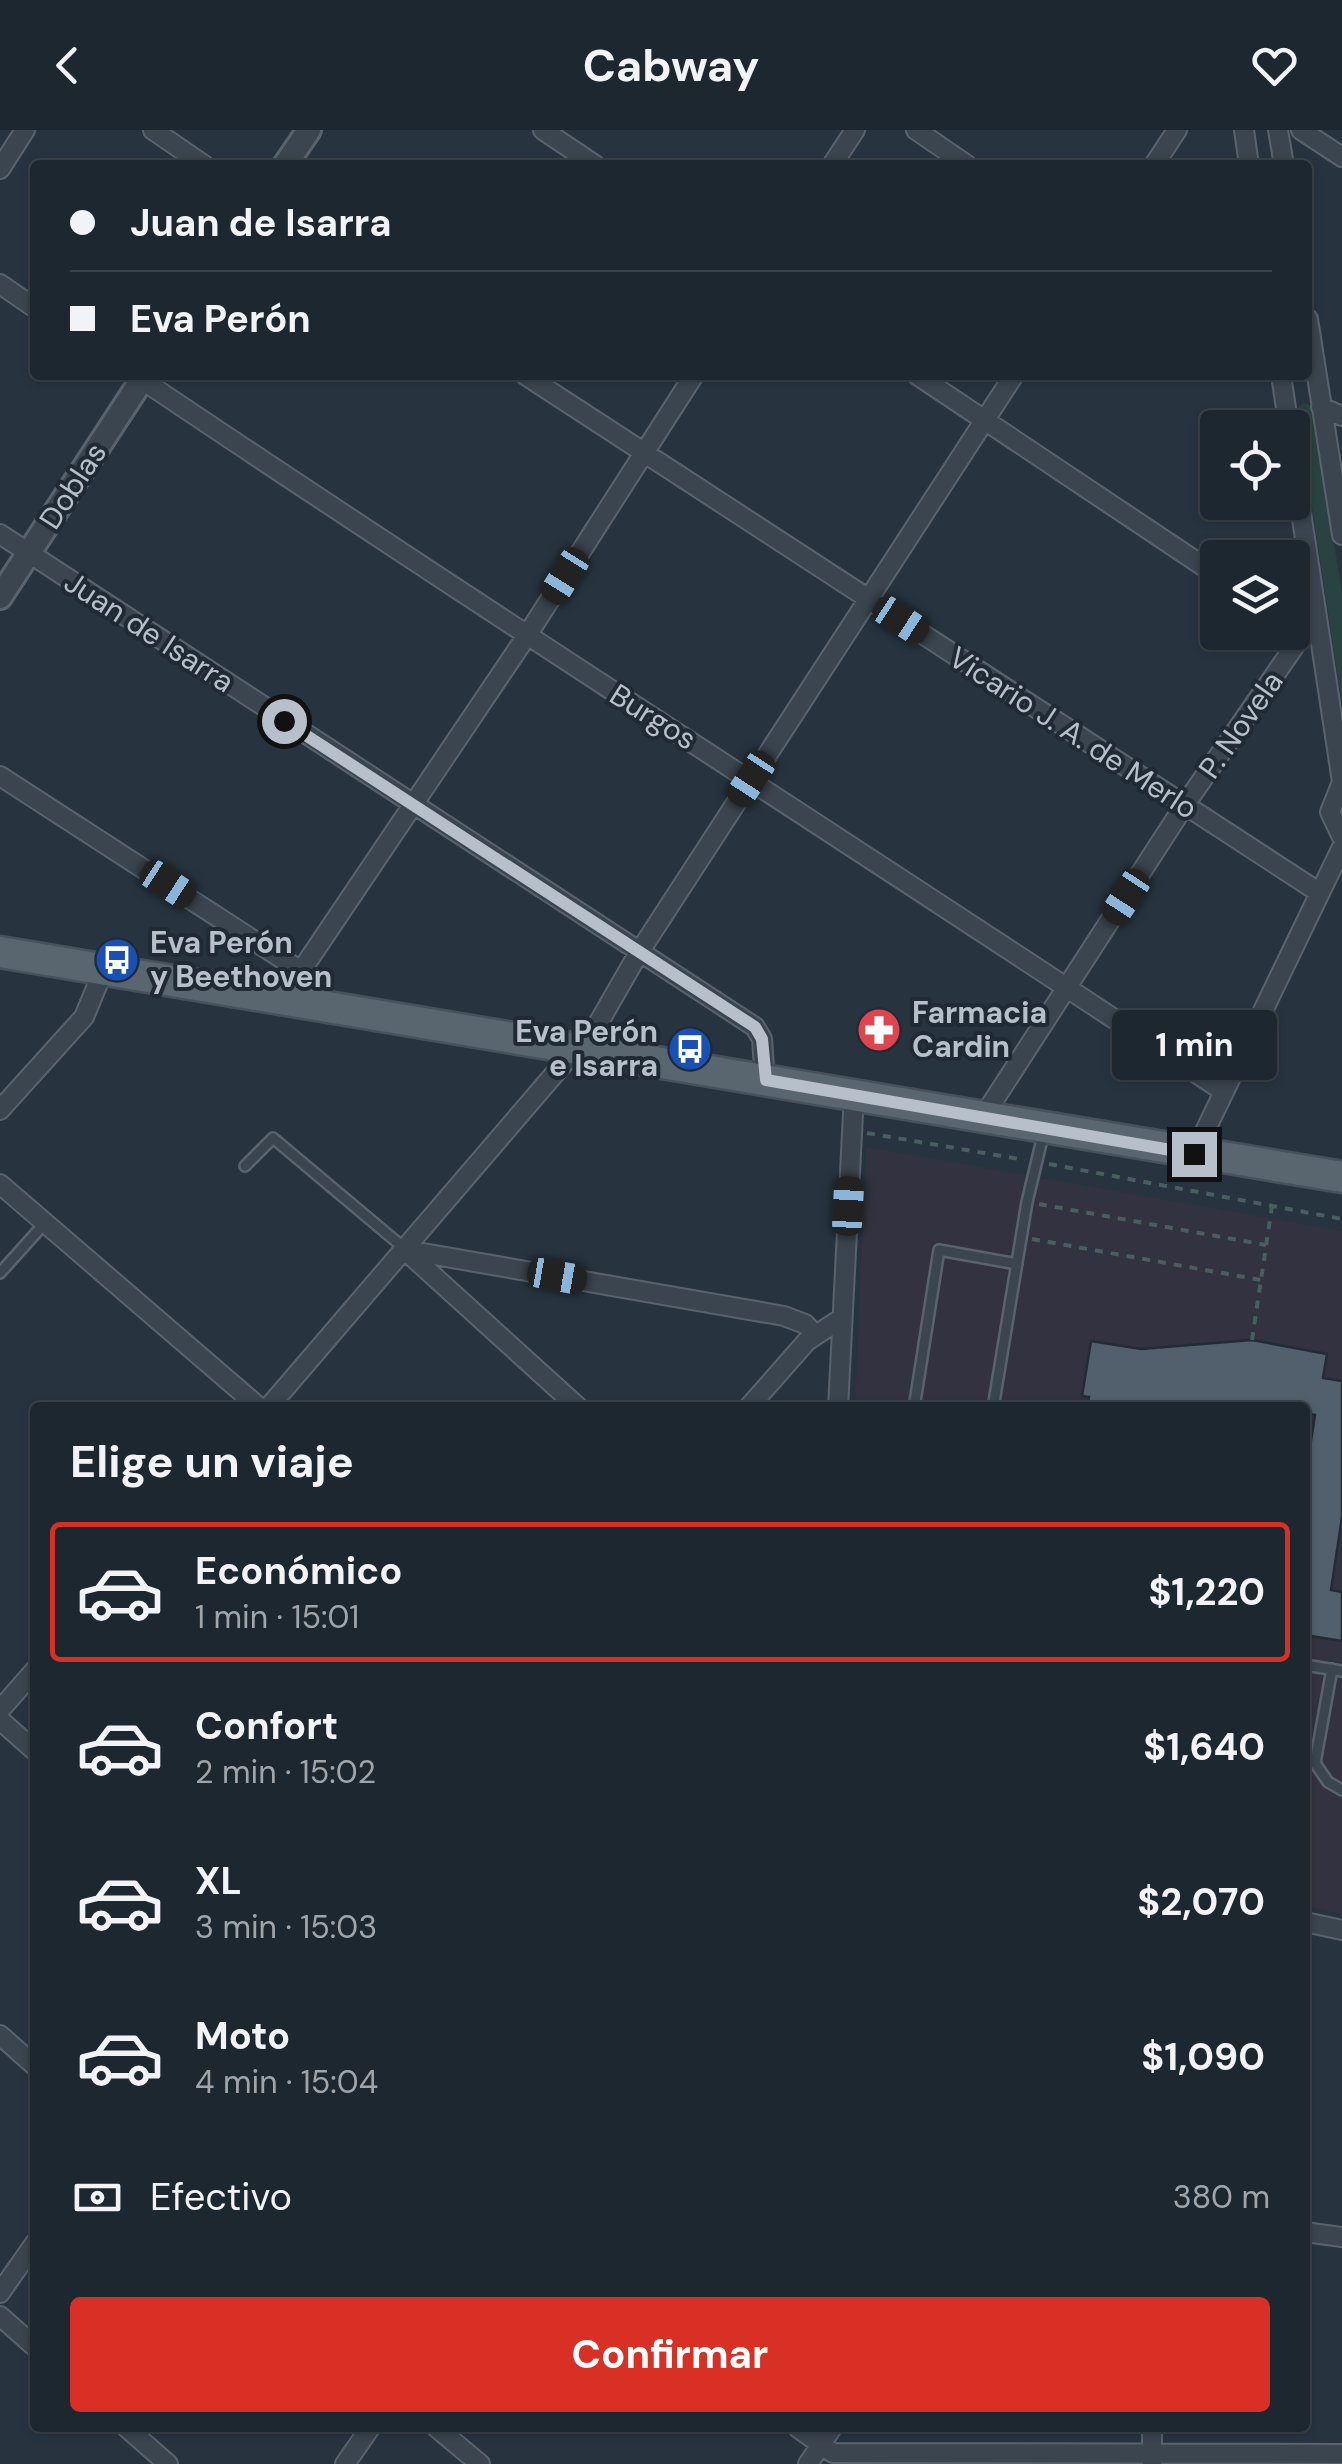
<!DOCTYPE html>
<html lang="es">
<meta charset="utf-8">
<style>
body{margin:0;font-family:"DM Sans",sans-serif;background:#2a333b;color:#f1f3f6;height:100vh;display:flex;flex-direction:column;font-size:38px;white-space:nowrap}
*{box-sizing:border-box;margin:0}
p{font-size:32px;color:#a0a5aa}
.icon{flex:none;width:55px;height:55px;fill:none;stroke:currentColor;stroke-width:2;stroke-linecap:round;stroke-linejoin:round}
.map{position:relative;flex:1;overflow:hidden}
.drawer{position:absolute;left:30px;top:1272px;width:1280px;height:1030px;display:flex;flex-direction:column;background:#1d272f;border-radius:10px;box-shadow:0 2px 8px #0004,0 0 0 2px #3b444b}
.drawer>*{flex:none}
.banner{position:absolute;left:30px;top:30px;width:1282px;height:220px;border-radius:10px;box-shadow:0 2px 8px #0004,0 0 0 2px #3b444b;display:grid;align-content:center;height:220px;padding:0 40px;background:#1d272f}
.buttons{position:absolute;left:1200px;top:280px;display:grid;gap:20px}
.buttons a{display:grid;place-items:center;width:110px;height:110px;border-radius:10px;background:#1d272f;box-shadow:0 2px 8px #0004,0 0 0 2px #3b444b;font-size:50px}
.end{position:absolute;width:45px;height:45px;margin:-22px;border:12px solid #b7c0ca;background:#111;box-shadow:0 0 0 5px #111}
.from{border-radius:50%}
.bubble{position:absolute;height:70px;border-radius:10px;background:#1d272f;box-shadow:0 2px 8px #0004,0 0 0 2px #3b444b;font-size:32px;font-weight:700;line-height:70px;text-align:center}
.car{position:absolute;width:30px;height:60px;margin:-30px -15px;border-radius:12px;box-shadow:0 0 8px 2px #0007;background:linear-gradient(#222 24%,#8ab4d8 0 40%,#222 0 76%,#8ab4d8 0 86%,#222 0)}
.banner b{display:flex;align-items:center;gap:35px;height:95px;font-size:38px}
.banner b+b{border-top:2px solid #3b444b}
.banner i{width:25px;height:25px;background:#f1f3f6}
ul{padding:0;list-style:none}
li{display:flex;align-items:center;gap:30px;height:140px;margin:0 20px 15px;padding:0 20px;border:5px solid transparent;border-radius:10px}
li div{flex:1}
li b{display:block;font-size:38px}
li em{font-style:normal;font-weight:700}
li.active{border-color:#d93025}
li>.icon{width:90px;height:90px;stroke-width:1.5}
h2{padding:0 40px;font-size:45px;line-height:120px}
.pay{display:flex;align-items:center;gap:25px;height:110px;padding:0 40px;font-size:38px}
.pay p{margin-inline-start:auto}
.action{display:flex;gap:20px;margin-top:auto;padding:20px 40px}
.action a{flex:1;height:115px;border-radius:10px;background:#d93025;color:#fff;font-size:40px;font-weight:700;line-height:115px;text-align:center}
header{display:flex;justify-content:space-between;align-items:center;height:130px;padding:0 40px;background:#1d272f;font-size:45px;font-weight:700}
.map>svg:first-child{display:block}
.medical{fill:#333240}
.green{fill:#2a4241}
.building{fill:#525f6d;stroke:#212c36;stroke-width:2.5}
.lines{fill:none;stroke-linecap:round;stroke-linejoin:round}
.service-casing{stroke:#59636d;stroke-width:14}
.minor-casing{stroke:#59636d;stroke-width:22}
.tertiary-casing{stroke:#59636d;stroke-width:28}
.primary-casing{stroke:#47515b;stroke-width:35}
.path{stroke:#495e5e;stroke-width:4;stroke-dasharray:8 8;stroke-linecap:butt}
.service{stroke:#3b454f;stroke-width:9}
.minor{stroke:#3b454f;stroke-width:18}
.tertiary{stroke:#3b454f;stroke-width:22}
.primary{stroke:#59656f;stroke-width:30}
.route{stroke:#b7c0ca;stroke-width:12}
.labels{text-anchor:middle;stroke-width:8;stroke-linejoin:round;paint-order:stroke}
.street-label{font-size:30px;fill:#b7c0ca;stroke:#1f2a34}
.poi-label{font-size:30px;font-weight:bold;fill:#b7c0ca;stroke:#1f2a34;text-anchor:start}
</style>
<header><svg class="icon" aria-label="back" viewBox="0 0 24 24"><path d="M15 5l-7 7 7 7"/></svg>Cabway<svg class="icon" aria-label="heart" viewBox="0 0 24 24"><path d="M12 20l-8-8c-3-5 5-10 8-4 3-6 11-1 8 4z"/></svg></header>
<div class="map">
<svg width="1342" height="2334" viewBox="0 0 1342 2334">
<rect width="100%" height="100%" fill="#27343f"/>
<path class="medical" d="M 866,1017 L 1342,1101 L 1342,1784 L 1305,1776 L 1305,1278 L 855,1278 Z"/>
<path class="green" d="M 1304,273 L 1312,276 L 1342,463 L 1342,574 L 1297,279 Z"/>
<path class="building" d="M 870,881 L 894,885 L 889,920 L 864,915 Z
M 1252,1210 L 1327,1224 L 1323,1248 L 1342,1251 L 1342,1387 L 1331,1460 L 1342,1462 L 1342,1511 L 1305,1505 L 1305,1349 L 1315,1285 L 1305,1283 L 1305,1278 L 1087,1278 L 1089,1267 L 1082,1266 L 1091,1211 L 1141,1219 Z"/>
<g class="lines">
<defs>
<path id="service" d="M 245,1036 L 273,1008 L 404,1118
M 0,1143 L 45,1093
M 914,1278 L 939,1120 L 1017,1134
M 993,1278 L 1027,1072 L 1044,1001
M 1305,1535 L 1342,1541
M 1305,1631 L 1315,1633 L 1332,1539
M 1315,1633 L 1328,1652 L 1342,1660"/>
<path id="minor" d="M 153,0 L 204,35
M 543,0 L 595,35
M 916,0 L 967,35
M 1244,0 L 1249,35
M 1278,0 L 1284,35
M 1301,0 L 1342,27
M 832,35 L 855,0
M 1154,35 L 1177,0
M 0,39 L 25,0
M 0,154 L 35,178
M 1308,189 L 1342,405
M 135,245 C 495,488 861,720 1223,961
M 525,245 L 1320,763
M 917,245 L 1218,446
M 1281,245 L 1289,298
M 1321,277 L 1342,286
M 1292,323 L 1342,652
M 0,404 L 755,897 L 762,909 L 765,951
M 0,646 L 301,841
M 1342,652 L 1330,682 L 1342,707
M 292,872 L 301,841 L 526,507 L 694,245
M 0,980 L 84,887 L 104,839
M 983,987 L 1184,676 L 1303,504
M 1194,1024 L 1342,717
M 0,1054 L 260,1278
M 406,1120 L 784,1186 L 805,1194 L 815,1205
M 406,1121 L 579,1278
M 268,1278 L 599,892 L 638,824 L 1014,245
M 748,1278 L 807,1211 L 842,1188
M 838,1278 L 854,964
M 0,1580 L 35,1540
M 0,1590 L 35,1621
M 1305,1792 L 1342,1800
M 0,1905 L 35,1936
M 1305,2102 L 1342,2107
M 0,2163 L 35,2113
M 0,2186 L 35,2217
M 127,2298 L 168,2334
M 437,2298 L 480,2334
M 798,2298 L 833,2323 L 1342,2324
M 1152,2298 L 1152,2332
M 345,2334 L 370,2298
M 808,2334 L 832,2298"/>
<path id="tertiary" d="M 285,35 L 309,0
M 0,467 L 145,245"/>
<path id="primary" d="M 0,822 L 1342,1047"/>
</defs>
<use href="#service" class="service-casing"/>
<use href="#minor" class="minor-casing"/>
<use href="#tertiary" class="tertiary-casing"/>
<use href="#primary" class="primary-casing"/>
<path class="path" d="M 867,1003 L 1025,1030
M 1049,1034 L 1342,1089
M 1039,1074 L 1266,1115
M 1032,1109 L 1261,1150
M 1252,1210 L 1272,1076"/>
<use href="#service" class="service"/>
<use href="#minor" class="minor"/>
<use href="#tertiary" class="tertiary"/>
<use href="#primary" class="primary"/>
</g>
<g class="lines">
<path class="route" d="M 284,591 L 755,897 L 762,909 L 766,950 L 1194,1024"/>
</g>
<defs>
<symbol id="bus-disc" viewBox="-11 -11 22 22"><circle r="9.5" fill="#1a4fb4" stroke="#1f2a34"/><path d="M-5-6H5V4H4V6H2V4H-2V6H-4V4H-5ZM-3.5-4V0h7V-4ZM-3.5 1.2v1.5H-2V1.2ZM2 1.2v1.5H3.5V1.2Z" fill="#fff"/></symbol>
<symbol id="pharmacy-disc" viewBox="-11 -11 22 22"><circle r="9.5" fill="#e0444e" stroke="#1f2a34"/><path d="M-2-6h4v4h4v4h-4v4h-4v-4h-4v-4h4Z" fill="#fff"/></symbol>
</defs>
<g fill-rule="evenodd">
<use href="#bus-disc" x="92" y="805" width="50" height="50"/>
<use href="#pharmacy-disc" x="854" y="875" width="50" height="50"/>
<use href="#bus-disc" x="665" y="894" width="50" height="50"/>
</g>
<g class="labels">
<g class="street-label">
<text transform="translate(73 356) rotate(-57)" y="10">Doblas</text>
<text transform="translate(149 502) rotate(33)" y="10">Juan de Isarra</text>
<text transform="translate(653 587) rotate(32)" y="10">Burgos</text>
<text transform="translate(1241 595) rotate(-55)" y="10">P. Novela</text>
<text transform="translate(1073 603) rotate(33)" y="10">Vicario J. A. de Merlo</text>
</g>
<g class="poi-label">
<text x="150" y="823">Eva Perón<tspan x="150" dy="34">y Beethoven</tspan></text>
<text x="912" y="893">Farmacia<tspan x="912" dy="34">Cardin</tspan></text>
<text x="658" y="912" text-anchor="end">Eva Perón<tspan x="658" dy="34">e Isarra</tspan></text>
</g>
</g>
</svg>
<div class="buttons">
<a><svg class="icon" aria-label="locate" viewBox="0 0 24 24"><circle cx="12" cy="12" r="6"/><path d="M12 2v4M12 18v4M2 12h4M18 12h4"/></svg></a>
<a><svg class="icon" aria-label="layers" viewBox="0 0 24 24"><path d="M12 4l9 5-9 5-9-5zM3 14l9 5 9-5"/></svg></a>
</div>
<i class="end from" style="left:284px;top:591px"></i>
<i class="end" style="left:1194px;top:1024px"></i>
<div class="bubble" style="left:1112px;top:880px;width:165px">1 min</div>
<i class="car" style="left:565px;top:446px;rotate:212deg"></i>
<i class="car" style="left:901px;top:490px;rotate:123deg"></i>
<i class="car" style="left:751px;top:649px;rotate:213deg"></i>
<i class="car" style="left:168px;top:754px;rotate:123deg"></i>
<i class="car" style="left:1126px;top:767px;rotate:213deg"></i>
<i class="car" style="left:848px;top:1076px;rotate:3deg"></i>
<i class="car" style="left:557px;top:1146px;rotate:100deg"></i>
<div class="banner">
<b><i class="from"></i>Juan de Isarra</b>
<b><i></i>Eva Perón</b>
</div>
<section class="drawer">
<h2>Elige un viaje</h2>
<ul>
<li class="active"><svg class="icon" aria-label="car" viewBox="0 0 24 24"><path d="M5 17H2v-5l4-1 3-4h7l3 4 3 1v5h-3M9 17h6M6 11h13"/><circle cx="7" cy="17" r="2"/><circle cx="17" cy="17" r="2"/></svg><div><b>Económico</b><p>1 min · 15:01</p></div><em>$1,220</em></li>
<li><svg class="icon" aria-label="car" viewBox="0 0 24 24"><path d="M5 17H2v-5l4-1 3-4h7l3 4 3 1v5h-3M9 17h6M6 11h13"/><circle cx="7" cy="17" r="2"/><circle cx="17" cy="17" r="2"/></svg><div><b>Confort</b><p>2 min · 15:02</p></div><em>$1,640</em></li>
<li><svg class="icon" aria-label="car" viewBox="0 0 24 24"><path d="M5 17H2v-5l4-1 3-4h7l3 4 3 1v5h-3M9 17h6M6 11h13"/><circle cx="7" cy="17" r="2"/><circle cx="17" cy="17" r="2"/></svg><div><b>XL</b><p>3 min · 15:03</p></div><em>$2,070</em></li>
<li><svg class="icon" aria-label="car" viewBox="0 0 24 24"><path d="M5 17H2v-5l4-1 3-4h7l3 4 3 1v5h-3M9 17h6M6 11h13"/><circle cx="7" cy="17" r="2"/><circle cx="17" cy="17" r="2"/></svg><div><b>Moto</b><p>4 min · 15:04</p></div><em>$1,090</em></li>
</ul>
<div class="pay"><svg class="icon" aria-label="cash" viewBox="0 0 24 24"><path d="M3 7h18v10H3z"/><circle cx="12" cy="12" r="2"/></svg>Efectivo<p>380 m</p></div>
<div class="action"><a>Confirmar</a></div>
</section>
</div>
